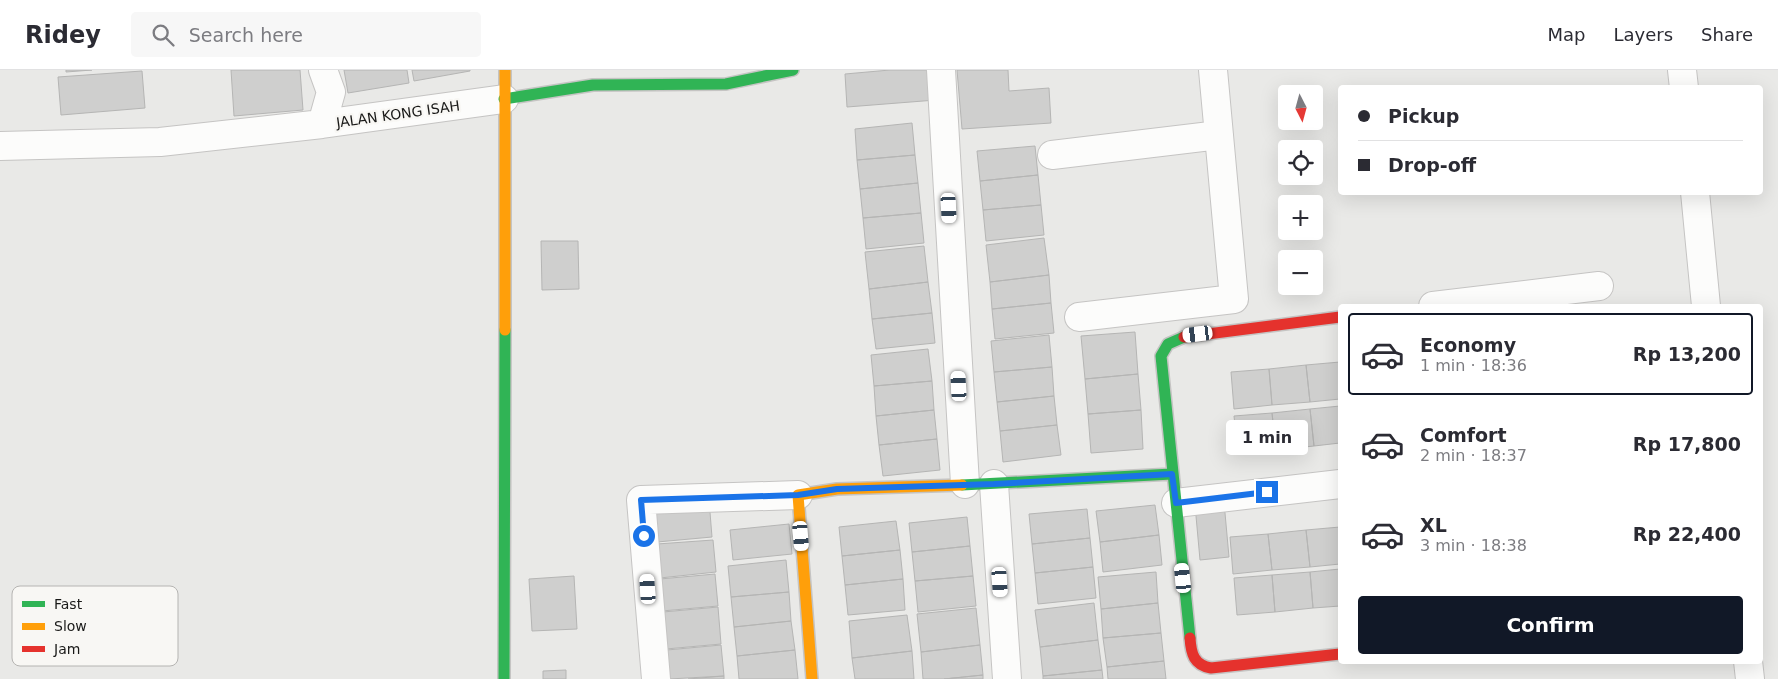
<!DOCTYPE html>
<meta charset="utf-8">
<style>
body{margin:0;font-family:"DejaVu Sans",sans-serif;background:#f7f7f7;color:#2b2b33;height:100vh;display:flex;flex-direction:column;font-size:19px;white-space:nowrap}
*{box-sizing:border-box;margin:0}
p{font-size:16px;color:#7c7c81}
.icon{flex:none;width:28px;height:28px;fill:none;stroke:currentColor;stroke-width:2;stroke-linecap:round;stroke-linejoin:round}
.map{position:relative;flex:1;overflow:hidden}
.side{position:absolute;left:1338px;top:234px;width:425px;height:360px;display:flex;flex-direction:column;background:#fff;border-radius:5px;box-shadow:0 5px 20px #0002}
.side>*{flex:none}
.banner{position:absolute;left:1338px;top:15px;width:425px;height:110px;border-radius:5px;box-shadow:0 5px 20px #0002;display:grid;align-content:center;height:110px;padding:0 20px;background:#fff}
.needle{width:32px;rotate:174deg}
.controls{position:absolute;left:1278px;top:15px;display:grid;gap:10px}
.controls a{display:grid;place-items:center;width:45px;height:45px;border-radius:5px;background:#fff;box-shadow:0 5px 20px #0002;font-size:25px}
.end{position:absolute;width:22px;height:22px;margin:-11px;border:6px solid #1a73e8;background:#fff;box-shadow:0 0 0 2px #fff}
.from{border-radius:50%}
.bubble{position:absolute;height:35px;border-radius:5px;background:#fff;box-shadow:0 5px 20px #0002;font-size:16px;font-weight:800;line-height:35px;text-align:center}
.car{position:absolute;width:15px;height:30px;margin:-15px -8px;border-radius:6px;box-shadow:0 0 4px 1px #0007;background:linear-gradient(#fff 24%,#345 0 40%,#fff 0 76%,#345 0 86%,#fff 0)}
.banner b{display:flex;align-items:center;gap:18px;height:48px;font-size:19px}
.banner b+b{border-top:1px solid #e1e1e2}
.banner i{width:12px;height:12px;background:#2b2b33}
ul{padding:9px 0 0;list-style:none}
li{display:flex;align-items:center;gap:15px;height:82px;margin:0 10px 8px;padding:0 10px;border:2px solid transparent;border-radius:5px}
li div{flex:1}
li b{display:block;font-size:19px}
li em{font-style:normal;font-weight:800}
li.active{border-color:#111827}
li>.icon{width:45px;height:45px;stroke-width:1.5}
.primary-button{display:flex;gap:10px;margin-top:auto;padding:10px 20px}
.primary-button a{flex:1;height:58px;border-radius:5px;background:#111827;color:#fff;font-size:20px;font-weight:800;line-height:58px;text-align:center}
header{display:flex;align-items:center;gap:30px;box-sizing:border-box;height:70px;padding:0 25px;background:#fff;border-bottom:1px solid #e1e1e2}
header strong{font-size:24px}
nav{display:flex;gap:28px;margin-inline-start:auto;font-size:18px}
.search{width:350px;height:45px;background:#f7f7f7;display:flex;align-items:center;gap:12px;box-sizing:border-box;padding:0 18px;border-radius:5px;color:#7c7c81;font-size:19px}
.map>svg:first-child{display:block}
.building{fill:#cfcfce;stroke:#b5b5b4}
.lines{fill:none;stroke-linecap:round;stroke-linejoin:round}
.street-casing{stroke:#c5c4c3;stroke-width:30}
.fast-casing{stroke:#c5c4c3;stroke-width:14}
.slow-casing{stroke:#c5c4c3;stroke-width:14}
.jam-casing{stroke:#c5c4c3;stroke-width:14}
.street{stroke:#fcfcfb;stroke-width:28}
.fast{stroke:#30b455;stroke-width:11}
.slow{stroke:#ff9f0a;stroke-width:11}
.jam{stroke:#e5322d;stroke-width:11}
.route{stroke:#1a73e8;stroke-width:6}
.labels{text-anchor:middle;stroke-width:4.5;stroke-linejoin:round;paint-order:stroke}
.street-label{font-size:14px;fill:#191918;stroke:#f8f7f4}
.key{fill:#f8f7f4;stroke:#b5b4b2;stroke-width:1}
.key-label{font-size:14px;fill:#191918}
</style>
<header>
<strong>Ridey</strong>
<div class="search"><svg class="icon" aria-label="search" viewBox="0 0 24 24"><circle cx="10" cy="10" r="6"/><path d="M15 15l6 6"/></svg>Search here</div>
<nav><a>Map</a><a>Layers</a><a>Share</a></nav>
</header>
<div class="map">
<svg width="1778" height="609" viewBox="0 0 1778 609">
<rect width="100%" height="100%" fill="#e9e9e7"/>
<path class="building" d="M 66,0 L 92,0 L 66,2 Z
M 231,0 L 300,0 L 303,40 L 234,46 Z
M 344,0 L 407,0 L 409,13 L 348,23 Z
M 412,0 L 470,0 L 470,1 L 414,11 Z
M 890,0 L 934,0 L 936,30 L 847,37 L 845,4 Z
M 957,0 L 1008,0 L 1009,21 L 1049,18 L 1051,53 L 962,59 Z
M 142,1 L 145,38 L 61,45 L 58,7 Z
M 912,53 L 915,85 L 857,90 L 855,59 Z
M 1035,76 L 1038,105 L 980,111 L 977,81 Z
M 915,85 L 918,113 L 860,119 L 857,90 Z
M 1038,105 L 1041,135 L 983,140 L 980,111 Z
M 918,113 L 921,143 L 863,148 L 860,119 Z
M 1041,135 L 1044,165 L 986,171 L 983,140 Z
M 921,143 L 924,173 L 866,179 L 863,148 Z
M 1044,168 L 1049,205 L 990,212 L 986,175 Z
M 541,171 L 578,171 L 579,219 L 542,220 Z
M 924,176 L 928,212 L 869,219 L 865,182 Z
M 1049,205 L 1051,233 L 992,239 L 990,212 Z
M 928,212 L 932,243 L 872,249 L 869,219 Z
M 1051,233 L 1054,263 L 995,269 L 992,239 Z
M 932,243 L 935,273 L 876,279 L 872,249 Z
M 1135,262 L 1138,304 L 1085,309 L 1081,266 Z
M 1049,265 L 1052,297 L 994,302 L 991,271 Z
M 928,279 L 932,311 L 874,316 L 871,285 Z
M 1340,292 L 1340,329 L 1310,332 L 1306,295 Z
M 1306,295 L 1310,332 L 1272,335 L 1269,299 Z
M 1052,297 L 1054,326 L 997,332 L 994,302 Z
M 1269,299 L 1272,335 L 1234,339 L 1231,302 Z
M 1138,304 L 1141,340 L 1088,344 L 1085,309 Z
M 932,311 L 934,340 L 876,346 L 874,316 Z
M 1054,326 L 1057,355 L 1000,361 L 997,332 Z
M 1340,336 L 1340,373 L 1314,376 L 1310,339 Z
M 1310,339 L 1314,376 L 1276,380 L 1272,343 Z
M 934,340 L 937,369 L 879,375 L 876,346 Z
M 1141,340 L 1143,379 L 1091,383 L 1088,344 Z
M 1272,343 L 1276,380 L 1238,383 L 1234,346 Z
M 1057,355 L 1061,385 L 1003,392 L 1000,361 Z
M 937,369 L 940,400 L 883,406 L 879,375 Z
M 709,430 L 712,467 L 657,472 L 653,435 Z
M 1224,432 L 1229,487 L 1200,490 L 1195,435 Z
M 1155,435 L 1159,465 L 1100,472 L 1096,441 Z
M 1087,439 L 1090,468 L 1032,474 L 1029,444 Z
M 967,447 L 970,476 L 912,482 L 909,453 Z
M 896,451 L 900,480 L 842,486 L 839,457 Z
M 789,454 L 792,484 L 733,490 L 730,460 Z
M 1340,457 L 1340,494 L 1310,497 L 1306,460 Z
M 1306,460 L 1310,497 L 1272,500 L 1268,464 Z
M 1268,464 L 1272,500 L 1233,504 L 1230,467 Z
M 1159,465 L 1162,495 L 1103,502 L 1100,472 Z
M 1090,468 L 1093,497 L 1035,503 L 1032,474 Z
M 713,470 L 716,502 L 660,508 L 657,474 Z
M 970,476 L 973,506 L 915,511 L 912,482 Z
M 900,480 L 903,509 L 845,515 L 842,486 Z
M 786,490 L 789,522 L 731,527 L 728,496 Z
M 1093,497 L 1096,528 L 1038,534 L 1035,503 Z
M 1340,499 L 1340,536 L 1313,538 L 1310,502 Z
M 1156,502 L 1158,533 L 1101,539 L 1098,507 Z
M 1310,502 L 1313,538 L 1275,542 L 1272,505 Z
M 715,504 L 718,536 L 662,541 L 660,509 Z
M 1272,505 L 1275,542 L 1237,545 L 1234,508 Z
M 574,506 L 577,559 L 532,561 L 529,509 Z
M 973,506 L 976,536 L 918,542 L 915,511 Z
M 903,509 L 905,540 L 848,545 L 845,515 Z
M 789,522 L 791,551 L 734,557 L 731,527 Z
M 1094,533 L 1098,570 L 1040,577 L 1035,540 Z
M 1158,533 L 1161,563 L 1103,568 L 1101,539 Z
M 718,537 L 721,574 L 666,579 L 663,542 Z
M 976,538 L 980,575 L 921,582 L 917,544 Z
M 907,545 L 912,581 L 852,588 L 849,551 Z
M 791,551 L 795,580 L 737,586 L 734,557 Z
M 1161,563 L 1164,591 L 1107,597 L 1103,568 Z
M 1098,570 L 1102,600 L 1043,606 L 1040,577 Z
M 721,575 L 724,606 L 669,609 L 667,580 Z
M 980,575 L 983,605 L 944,609 L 923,609 L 921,582 Z
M 795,580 L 798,609 L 739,609 L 737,586 Z
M 912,581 L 914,609 L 855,609 L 852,588 Z
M 1164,591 L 1166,609 L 1108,609 L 1107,597 Z
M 566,600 L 566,609 L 543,609 L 543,601 Z
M 1102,600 L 1103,609 L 1043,609 L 1043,606 Z
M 983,605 L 983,609 L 944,609 Z
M 724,606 L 724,609 L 688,609 Z"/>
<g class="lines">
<defs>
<path id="street" d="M 941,0 L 965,414
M 1682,0 L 1684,18
M 322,54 L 331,22 L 323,0
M 0,76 L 160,72 L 322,54 L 504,29
M 1052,85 L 1219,65
M 1695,122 L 1706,236
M 1433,236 L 1599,216
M 1079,247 L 1234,229 L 1213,0
M 994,414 L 1007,609
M 1176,433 L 1340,414
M 1748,591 L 1750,609
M 656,609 L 641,430 L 798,425"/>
<path id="fast" d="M 504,29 L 593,15 L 726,14 L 793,0
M 1184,267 L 1168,274 L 1161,286 L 1190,568
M 962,415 L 1172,404
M 504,609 L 505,260"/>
<path id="slow" d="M 505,260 L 505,0
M 812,609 L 798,425 L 837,419 L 962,415"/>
<path id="jam" d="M 1184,267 L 1340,247
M 1190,568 C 1191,584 1194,595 1211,598 L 1340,584"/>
</defs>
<use href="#street" class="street-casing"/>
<use href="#fast" class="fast-casing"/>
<use href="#slow" class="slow-casing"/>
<use href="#jam" class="jam-casing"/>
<use href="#street" class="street"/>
<use href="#fast" class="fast"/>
<use href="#slow" class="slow"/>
<use href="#jam" class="jam"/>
</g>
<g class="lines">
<path class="route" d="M 644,466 L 641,430 L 798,425 L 837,419 L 994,414 L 1172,404 L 1176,433 L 1267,422"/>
</g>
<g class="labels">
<g class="street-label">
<text transform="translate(398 44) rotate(-8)" y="5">JALAN KONG ISAH</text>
</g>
</g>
<rect x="12" y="516" width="166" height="80" rx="8" class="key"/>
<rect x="22" y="531" width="23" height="6" fill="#30b455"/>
<rect x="22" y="553" width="23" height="7" fill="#ff9f0a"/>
<rect x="22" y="576" width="23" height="6" fill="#e5322d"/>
<g class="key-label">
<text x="54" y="539">Fast</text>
<text x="54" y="561">Slow</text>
<text x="54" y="584">Jam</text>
</g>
</svg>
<div class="controls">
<a><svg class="needle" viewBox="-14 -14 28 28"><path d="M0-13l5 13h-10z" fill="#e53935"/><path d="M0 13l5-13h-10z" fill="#7c7c81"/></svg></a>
<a><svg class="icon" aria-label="locate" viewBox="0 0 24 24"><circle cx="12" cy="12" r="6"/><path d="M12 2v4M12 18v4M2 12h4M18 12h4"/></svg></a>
<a>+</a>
<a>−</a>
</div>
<i class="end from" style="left:644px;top:466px"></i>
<i class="end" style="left:1267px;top:422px"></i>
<div class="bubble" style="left:1226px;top:350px;width:82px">1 min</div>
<i class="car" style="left:949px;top:138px;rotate:177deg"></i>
<i class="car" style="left:1198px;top:264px;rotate:263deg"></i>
<i class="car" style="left:959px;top:316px;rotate:357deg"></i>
<i class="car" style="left:801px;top:466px;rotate:175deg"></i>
<i class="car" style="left:1183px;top:508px;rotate:354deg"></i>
<i class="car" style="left:1000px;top:512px;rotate:176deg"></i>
<i class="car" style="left:648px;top:519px;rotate:356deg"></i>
<div class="banner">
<b><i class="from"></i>Pickup</b>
<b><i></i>Drop-off</b>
</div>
<section class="side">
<ul>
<li class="active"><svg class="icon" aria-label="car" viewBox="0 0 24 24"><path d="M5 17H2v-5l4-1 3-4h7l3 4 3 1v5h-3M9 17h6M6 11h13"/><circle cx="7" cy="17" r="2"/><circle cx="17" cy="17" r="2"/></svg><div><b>Economy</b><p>1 min · 18:36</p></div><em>Rp 13,200</em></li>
<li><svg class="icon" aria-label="car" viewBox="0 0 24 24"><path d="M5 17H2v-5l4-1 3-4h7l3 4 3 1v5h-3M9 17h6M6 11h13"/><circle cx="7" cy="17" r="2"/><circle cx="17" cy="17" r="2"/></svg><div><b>Comfort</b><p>2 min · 18:37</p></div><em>Rp 17,800</em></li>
<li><svg class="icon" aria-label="car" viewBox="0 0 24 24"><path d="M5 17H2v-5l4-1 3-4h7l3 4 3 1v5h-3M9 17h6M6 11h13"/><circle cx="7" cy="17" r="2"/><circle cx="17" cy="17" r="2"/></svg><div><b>XL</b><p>3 min · 18:38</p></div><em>Rp 22,400</em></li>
</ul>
<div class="primary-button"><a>Confirm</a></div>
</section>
</div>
